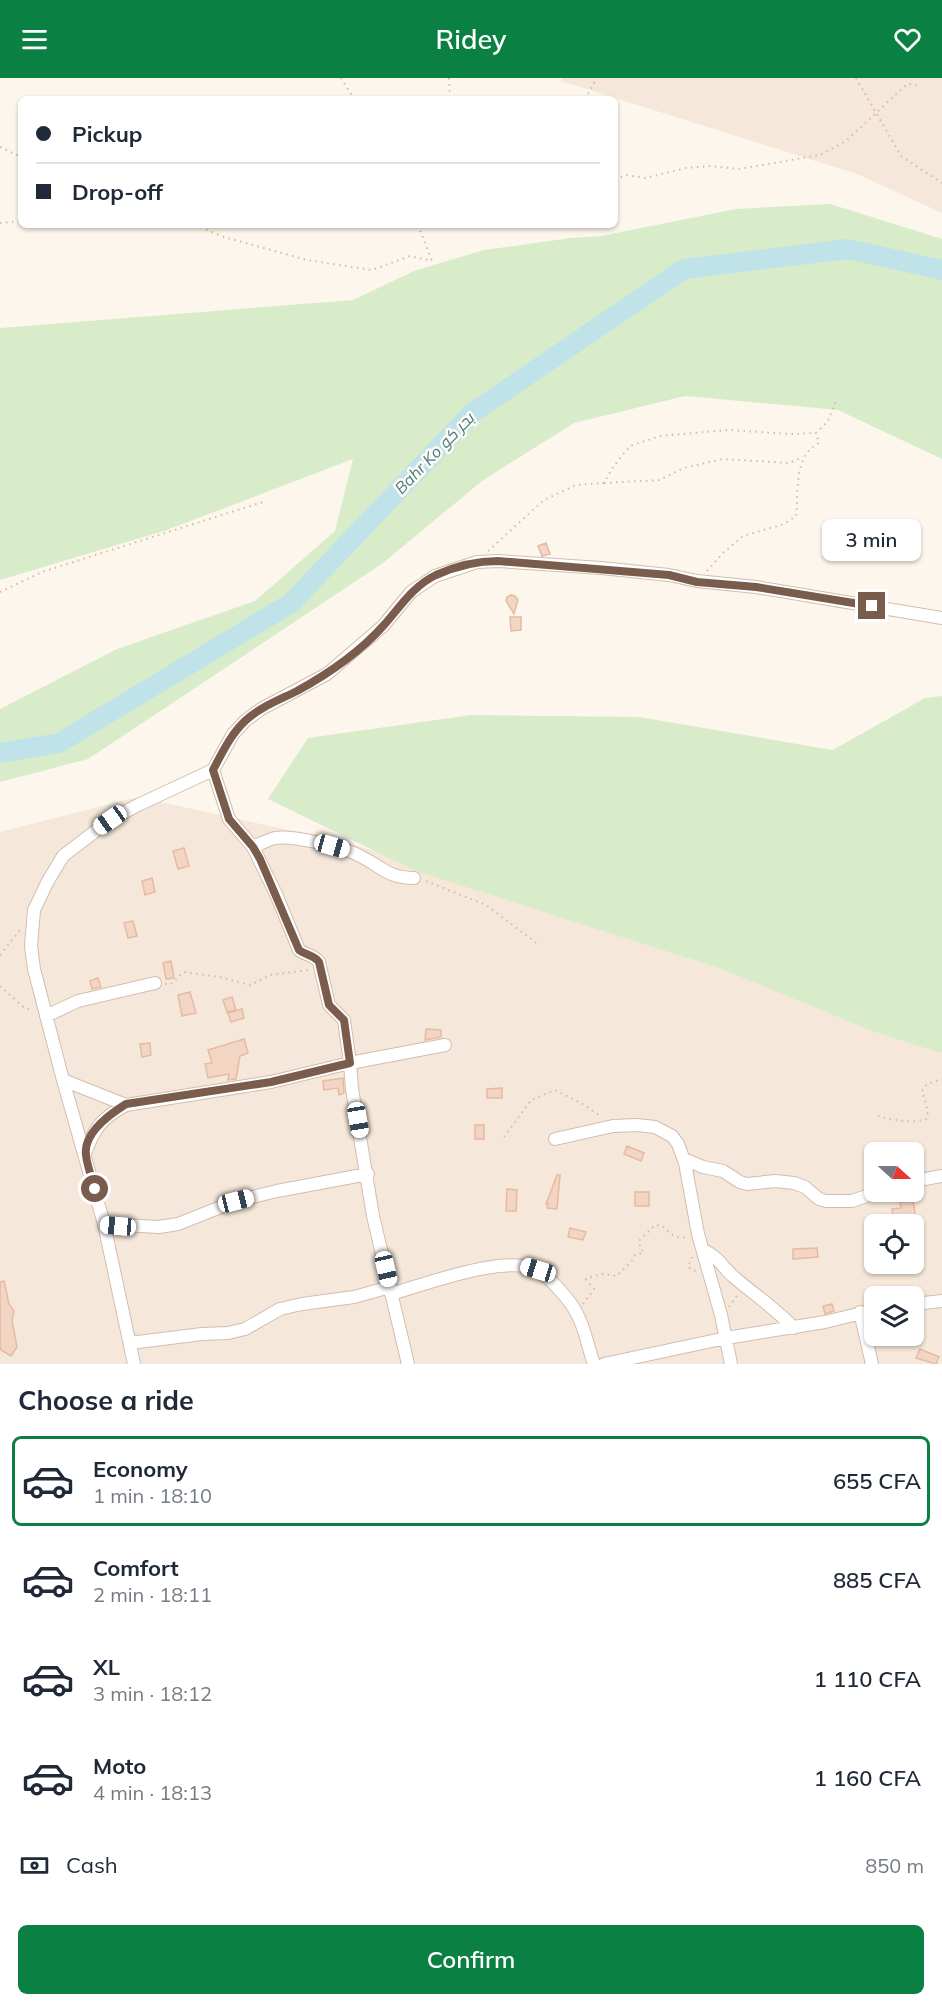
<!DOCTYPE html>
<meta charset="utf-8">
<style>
body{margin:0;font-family:Mulish,Cairo,sans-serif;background:#f2f2f3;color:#1f2937;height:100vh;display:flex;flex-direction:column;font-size:22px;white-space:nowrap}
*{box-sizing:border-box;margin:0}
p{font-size:20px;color:#747a83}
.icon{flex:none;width:33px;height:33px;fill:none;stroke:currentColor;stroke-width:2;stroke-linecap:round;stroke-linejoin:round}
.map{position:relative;height:1286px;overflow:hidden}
.details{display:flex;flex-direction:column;background:#fff;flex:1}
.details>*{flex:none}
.guide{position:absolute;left:18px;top:18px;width:600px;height:132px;border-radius:9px;box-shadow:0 2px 4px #0004;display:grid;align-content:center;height:132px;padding:0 18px;background:#fff}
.needle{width:39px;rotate:111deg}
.tools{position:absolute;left:864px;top:1064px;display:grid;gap:12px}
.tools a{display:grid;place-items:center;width:60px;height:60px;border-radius:9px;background:#fff;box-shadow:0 2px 4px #0004;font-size:30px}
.end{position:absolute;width:27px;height:27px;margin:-14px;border:8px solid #7a5c4d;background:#fff;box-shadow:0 0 0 3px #fff}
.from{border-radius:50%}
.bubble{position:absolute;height:42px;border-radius:9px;background:#fff;box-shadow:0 2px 4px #0004;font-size:20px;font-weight:600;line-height:42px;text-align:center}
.car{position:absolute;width:18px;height:36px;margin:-18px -9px;border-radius:8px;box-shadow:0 0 4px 2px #0007;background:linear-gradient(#fff 24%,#345 0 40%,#fff 0 76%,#345 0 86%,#fff 0)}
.guide b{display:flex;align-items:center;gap:21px;height:57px;font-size:22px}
.guide b+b{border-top:2px solid #e0e1e3}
.guide i{width:15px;height:15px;background:#1f2937}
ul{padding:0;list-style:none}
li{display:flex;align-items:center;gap:18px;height:90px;margin:0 12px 9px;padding:0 6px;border:3px solid transparent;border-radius:9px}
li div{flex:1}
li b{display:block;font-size:22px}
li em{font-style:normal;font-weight:600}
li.on{border-color:#0b8043}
li>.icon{width:54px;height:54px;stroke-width:1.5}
h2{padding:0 18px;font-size:27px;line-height:72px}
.pay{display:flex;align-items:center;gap:15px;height:66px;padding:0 18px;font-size:22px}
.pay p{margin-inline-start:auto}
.button{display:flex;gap:12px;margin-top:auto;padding:12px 18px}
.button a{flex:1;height:69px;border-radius:9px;background:#0b8043;color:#fff;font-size:24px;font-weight:600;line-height:69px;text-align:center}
header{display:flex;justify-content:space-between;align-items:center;height:78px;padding:0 18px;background:#0b8043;color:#fff;font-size:27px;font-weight:600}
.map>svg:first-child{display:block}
.residential{fill:#f5e8da;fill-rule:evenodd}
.green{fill:#d8ecc9}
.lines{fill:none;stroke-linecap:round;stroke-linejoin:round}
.river{stroke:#bfe3e8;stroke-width:20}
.building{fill:#f3d5c3;stroke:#e6bba3;stroke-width:1.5}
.minor-casing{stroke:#d1beb0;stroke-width:14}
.path{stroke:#d9b8a5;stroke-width:2;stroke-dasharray:1.5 4.5;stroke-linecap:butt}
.minor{stroke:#fff;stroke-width:12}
.route{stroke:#7a5c4d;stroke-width:8}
.labels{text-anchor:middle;stroke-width:5;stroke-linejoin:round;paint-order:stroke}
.water-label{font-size:16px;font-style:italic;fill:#437c86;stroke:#fffaf3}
</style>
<header><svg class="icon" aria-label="menu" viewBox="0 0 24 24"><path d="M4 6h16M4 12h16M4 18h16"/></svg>Ridey<svg class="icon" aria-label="heart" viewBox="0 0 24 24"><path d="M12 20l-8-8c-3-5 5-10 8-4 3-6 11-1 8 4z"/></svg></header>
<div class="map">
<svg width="942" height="1286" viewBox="0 0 942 1286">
<rect width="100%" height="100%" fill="#fdf6ec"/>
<path class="residential" d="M 562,0 L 942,0 L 942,135 L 857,96 L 561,3 Z
M 138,719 L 347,765 L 942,939 L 942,1286 L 0,1286 L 0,754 ZM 874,1074 L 914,1074 L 914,1113 L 874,1113 ZM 874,1146 L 914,1146 L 914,1185 L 874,1185 ZM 874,1218 L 914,1218 L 914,1257 L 874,1257 Z"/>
<path class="green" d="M 830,126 L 942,161 L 942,381 L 838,332 L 685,318 L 574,345 L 482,403 L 383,485 L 88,681 L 0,704 L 0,631 L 117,571 L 255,523 L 335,453 L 353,381 L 167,452 L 0,502 L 0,250 L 353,222 L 414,193 L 484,172 L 571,160 L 601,158 L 736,131 Z
M 942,618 L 942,975 L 875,954 L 719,890 L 416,793 L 268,721 L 308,660 L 471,637 L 639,639 L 833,672 L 925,620 Z"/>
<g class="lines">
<path class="river" d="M 0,675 L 59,665 L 291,525 L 472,335 L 684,191 L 848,171 L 942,192"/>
</g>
<path class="building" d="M 546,465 L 550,476 L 542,478 L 538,468 Z
M 511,517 L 515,518 L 518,522 L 514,536 L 506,523 L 507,519 Z
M 510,539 L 521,539 L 521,552 L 511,553 Z
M 184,770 L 189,788 L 178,791 L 173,773 Z
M 152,800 L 155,814 L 145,817 L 142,803 Z
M 133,843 L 137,858 L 128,860 L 124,845 Z
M 171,883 L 174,900 L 166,901 L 163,885 Z
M 98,900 L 101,909 L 92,911 L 90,903 Z
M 190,914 L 196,935 L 182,938 L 178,917 Z
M 232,919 L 236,932 L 227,934 L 223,922 Z
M 242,931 L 244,940 L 231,944 L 228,935 Z
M 426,951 L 441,952 L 441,959 L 425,962 Z
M 244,961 L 248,975 L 240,978 L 236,1001 L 228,1002 L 229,996 L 208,1000 L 205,986 L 212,985 L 208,972 Z
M 150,965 L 151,977 L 142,979 L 140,966 Z
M 343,1000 L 344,1015 L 339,1017 L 338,1010 L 324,1012 L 323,1003 Z
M 502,1010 L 502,1020 L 487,1020 L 487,1011 Z
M 475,1047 L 484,1047 L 484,1061 L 475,1061 Z
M 627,1068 L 644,1075 L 641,1083 L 624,1076 Z
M 557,1097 L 560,1097 L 557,1131 L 547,1130 L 548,1126 L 546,1126 Z
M 507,1111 L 517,1112 L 516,1133 L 506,1133 Z
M 635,1114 L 649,1114 L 649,1128 L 635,1128 Z
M 913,1123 L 917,1146 L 894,1146 L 892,1131 L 901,1130 L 900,1124 Z
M 570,1150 L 586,1154 L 583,1162 L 568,1159 Z
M 817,1170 L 818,1179 L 793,1181 L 793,1171 Z
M 4,1203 L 9,1226 L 14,1233 L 12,1242 L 17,1269 L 11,1278 L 1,1272 L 0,1265 L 0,1204 Z
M 832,1226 L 834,1233 L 825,1236 L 823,1228 Z
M 920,1271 L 939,1279 L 936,1286 L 916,1280 Z"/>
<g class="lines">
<defs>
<path id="minor" d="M 213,692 L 229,741 L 253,769 L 276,816 L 299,872 C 305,877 314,877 319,884 L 329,927 L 344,942 L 350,985 L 352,1011 L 373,1138 L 408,1286
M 253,769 C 260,766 267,762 275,760 C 293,757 344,769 360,778 C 382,789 388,800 414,800
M 46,938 L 78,923 L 155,905
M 63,1002 L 126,1027
M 555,1061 L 613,1048 L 637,1047 L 655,1049 L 672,1058 L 678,1066 L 685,1085 L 698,1156 L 721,1237 L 731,1286
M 85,1075 C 95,1049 102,1040 126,1027 L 271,1004 L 350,985 L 445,967
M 684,1081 L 703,1089 L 723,1093 L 740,1104 L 747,1106 L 775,1103 L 794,1105 L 805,1109 L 819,1121 L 826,1123 L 852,1123 L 881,1113
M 914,1103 L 942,1098
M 104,1146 L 159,1149 L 178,1146 L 236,1123 L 277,1113 L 368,1096
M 703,1172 C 718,1178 723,1190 735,1200 C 755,1217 776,1231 794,1250
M 391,1216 C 423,1207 511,1174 539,1193 C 550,1200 570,1222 576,1234 C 585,1249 588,1270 594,1286
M 914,1226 L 942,1223
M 860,1234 L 872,1286
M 130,1265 L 202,1256 L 228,1255 L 245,1251 L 280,1231 L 302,1226 L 354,1219 L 390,1209
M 134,1286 L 104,1146 L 63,1002 L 34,891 L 31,868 L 34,832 L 48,803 L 63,778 L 110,742 L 138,727 L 213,692 L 233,656 L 245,643 L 261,631 L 327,596 L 383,548 L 411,514 L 435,498 L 477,484 L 498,483 L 601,490 L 669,497 L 697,503 L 756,509 L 942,540
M 604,1286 L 726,1260 L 825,1244 L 874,1232"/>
</defs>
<use href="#minor" class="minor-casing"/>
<path class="path" d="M 341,0 L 354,21
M 449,0 L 450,21
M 856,0 L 901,78 L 942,105
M 585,21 L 597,0
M 0,69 L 21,79
M 615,101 L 626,97 L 646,100 L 686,90 L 711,88 L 739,91 L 820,77 L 846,63 L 907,6 L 920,7
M 0,145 L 21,143
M 177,147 L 195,147 L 224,159 L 307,182 L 372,192 L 410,178 L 432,183
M 418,147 L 432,183
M 604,405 L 659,402 L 684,390 L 723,381 L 789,385 L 803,379
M 488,473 L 544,422 L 576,407 L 604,405 L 613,389 L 630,368 L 660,358 L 728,352 L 790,356 L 816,355
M 707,493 L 723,475 L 743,458 L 784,446 L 796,438 C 799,413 793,378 819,365 L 816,355 L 828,343 L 836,323
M 0,514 L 42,494 L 263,424
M 426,803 L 486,827 L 539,867
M 0,877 L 21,851
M 165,906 L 171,906 L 184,894 L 219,899 L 250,907 L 270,897 L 309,892
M 0,908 L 22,928 L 33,933
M 878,1038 C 893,1042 911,1046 926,1041 L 928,1033 L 922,1013 L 927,1006 L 942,1001
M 504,1059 L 531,1022 L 555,1012 L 581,1025 L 602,1039
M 692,1179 L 688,1189 L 697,1194
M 583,1226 L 594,1211 L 586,1201 L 601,1196 L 617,1198 L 631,1184 L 635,1177 L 644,1174 L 640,1170 L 639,1163 L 654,1148 L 661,1147 C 669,1154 675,1162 687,1159
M 729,1229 L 738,1216"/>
<use href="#minor" class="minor"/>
</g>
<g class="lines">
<path class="route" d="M 95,1111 C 92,1100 87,1088 86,1077 C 83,1055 110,1036 126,1026 L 271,1004 L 350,985 L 344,942 L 329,927 L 319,884 C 314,877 305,877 299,872 L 260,781 L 253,769 L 229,741 L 213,692 C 222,675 231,656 245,643 C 260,629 279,622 297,613 C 328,596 360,574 384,547 C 400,529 413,508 436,497 C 456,488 476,483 498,483 L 669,497 L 697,504 L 756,509 L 872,528"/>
</g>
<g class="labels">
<g class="water-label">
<text transform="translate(434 375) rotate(-46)" y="6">Bahr Ko بحر كو</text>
</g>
</g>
</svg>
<div class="tools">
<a><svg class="needle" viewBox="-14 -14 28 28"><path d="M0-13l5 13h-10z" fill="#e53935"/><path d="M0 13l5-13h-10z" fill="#747a83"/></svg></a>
<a><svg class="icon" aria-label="locate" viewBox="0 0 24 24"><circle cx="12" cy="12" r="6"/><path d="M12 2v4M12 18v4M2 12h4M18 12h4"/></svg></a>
<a><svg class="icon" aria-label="layers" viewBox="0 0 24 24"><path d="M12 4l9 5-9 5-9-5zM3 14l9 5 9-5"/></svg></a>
</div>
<i class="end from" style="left:95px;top:1111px"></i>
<i class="end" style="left:872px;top:528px"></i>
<div class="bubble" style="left:822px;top:441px;width:99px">3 min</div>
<i class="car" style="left:110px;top:742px;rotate:235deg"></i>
<i class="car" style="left:332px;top:768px;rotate:106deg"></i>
<i class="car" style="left:358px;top:1042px;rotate:170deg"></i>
<i class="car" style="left:236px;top:1123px;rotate:76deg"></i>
<i class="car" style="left:118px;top:1148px;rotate:275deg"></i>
<i class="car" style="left:386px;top:1191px;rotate:167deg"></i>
<i class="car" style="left:538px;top:1192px;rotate:287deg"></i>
<div class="guide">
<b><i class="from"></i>Pickup</b>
<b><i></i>Drop-off</b>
</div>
</div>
<section class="details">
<h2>Choose a ride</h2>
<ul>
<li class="on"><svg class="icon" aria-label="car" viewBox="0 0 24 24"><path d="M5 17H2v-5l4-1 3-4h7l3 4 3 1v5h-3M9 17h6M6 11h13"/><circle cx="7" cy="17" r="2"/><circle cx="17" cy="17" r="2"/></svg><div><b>Economy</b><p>1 min · 18:10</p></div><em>655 CFA</em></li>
<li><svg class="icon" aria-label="car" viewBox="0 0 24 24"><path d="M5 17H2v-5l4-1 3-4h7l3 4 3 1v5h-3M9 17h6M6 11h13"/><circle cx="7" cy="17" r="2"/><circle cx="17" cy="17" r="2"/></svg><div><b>Comfort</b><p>2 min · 18:11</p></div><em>885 CFA</em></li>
<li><svg class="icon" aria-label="car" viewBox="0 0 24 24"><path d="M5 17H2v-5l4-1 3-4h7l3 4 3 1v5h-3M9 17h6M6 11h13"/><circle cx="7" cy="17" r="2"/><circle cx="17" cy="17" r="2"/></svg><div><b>XL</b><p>3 min · 18:12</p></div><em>1 110 CFA</em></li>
<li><svg class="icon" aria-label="car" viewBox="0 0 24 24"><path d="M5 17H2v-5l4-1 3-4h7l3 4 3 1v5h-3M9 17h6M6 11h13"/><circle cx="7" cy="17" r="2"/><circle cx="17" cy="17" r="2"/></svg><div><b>Moto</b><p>4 min · 18:13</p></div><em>1 160 CFA</em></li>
</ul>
<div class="pay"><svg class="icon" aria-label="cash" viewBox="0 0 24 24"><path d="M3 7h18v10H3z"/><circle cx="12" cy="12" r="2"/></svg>Cash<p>850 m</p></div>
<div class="button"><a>Confirm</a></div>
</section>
